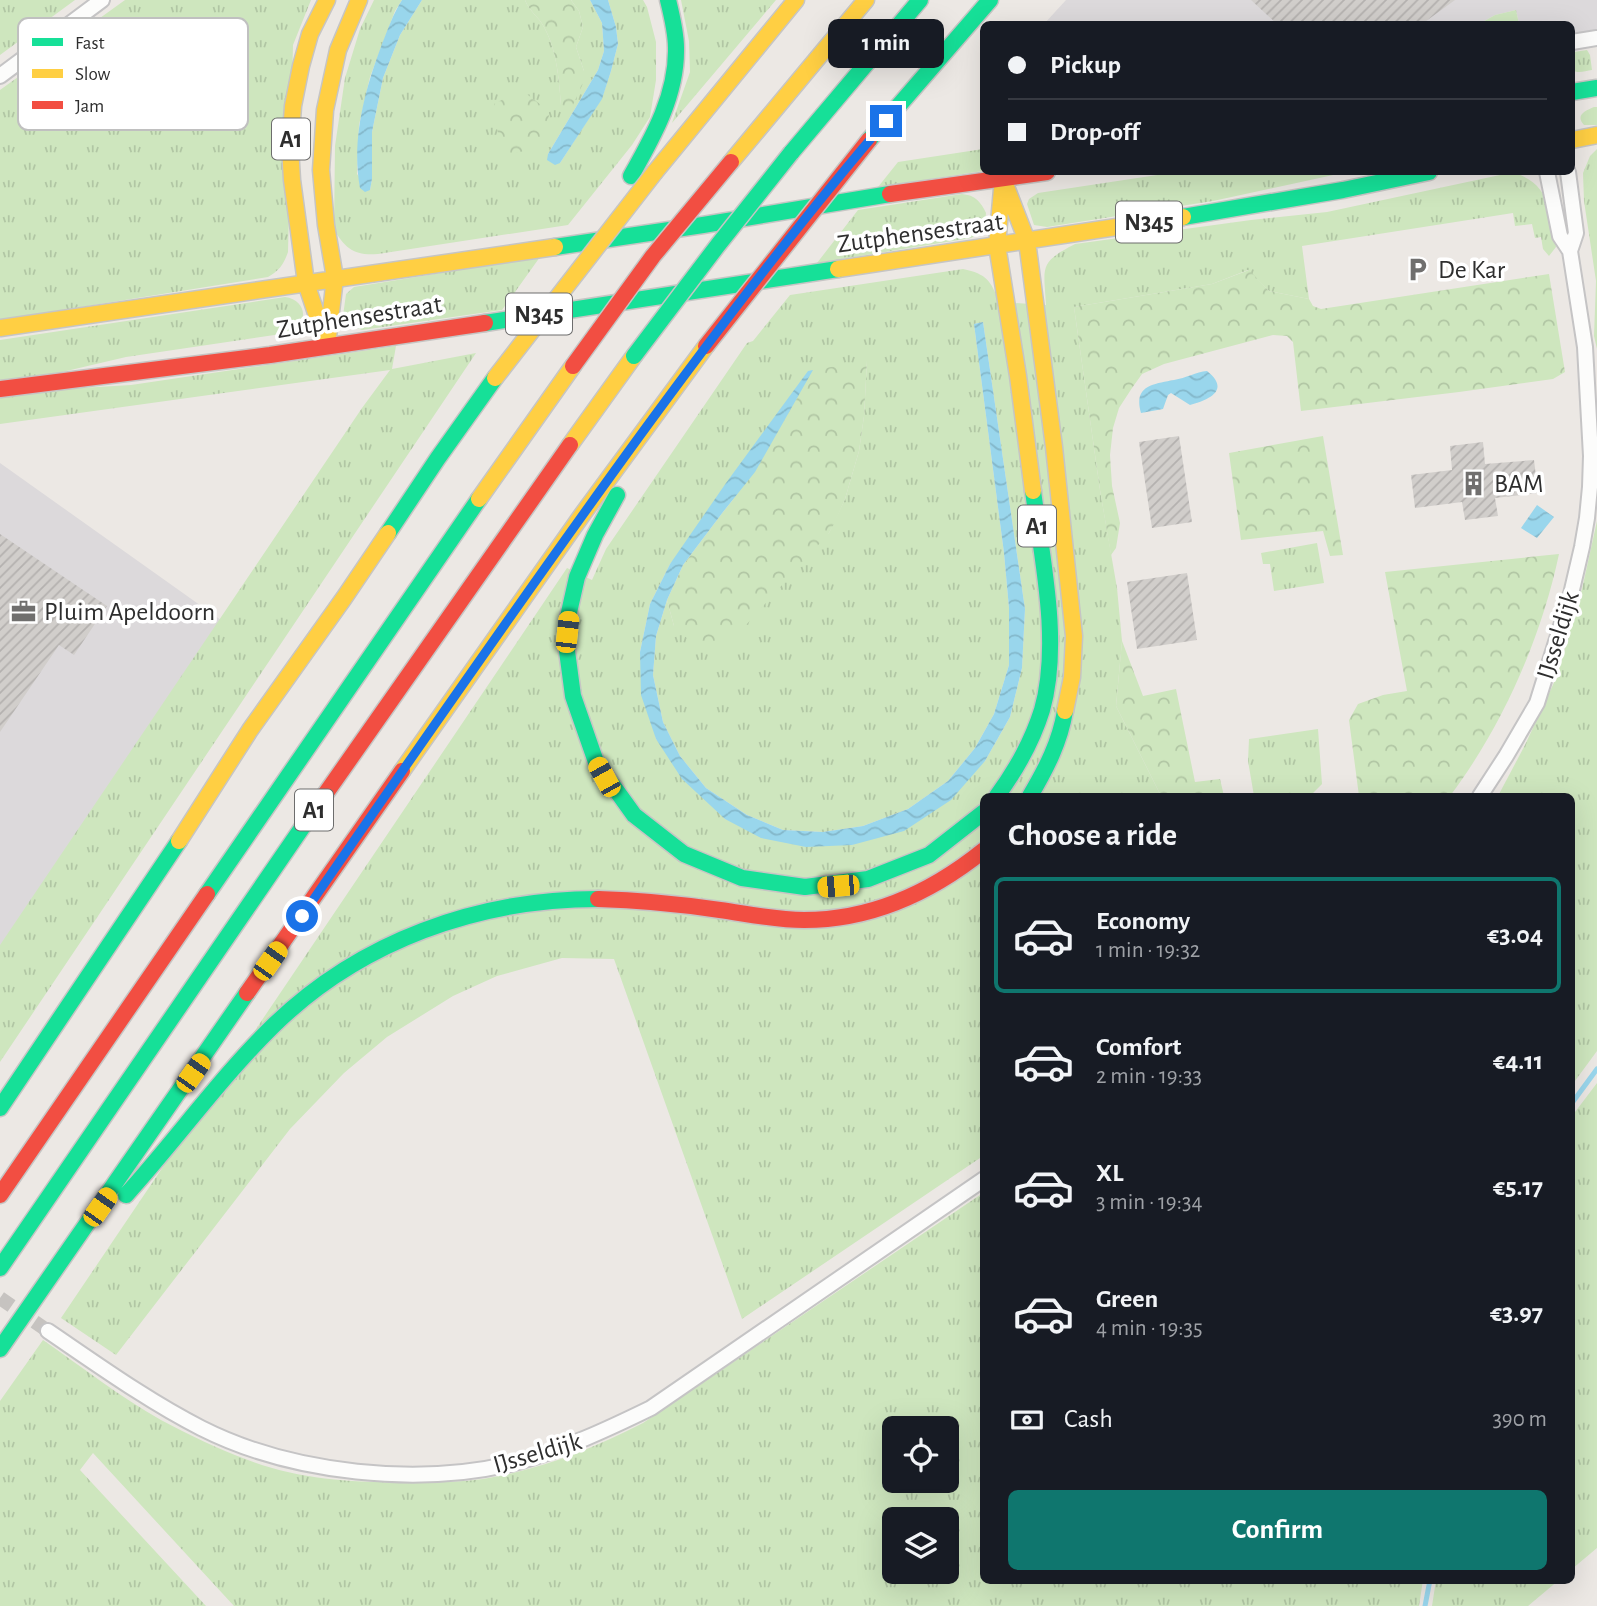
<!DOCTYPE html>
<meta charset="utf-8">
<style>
body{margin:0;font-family:"Alegreya Sans",sans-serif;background:#20242c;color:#f1f3f6;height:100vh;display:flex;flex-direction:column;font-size:26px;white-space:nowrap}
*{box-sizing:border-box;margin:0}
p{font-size:23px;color:#9ea1a6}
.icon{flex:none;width:38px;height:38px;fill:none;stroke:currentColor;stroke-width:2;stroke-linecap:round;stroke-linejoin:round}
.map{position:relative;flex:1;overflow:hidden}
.side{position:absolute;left:980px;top:793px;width:595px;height:791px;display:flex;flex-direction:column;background:#171b24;border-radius:10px;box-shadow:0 7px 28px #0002}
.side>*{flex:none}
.hud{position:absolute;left:980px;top:21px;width:595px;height:154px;border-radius:10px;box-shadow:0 7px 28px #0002;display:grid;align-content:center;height:154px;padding:0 28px;background:#171b24}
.tools{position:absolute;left:882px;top:1416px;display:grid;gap:14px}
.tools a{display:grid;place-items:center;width:77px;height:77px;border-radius:10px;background:#171b24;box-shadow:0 7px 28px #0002;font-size:35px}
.end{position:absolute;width:32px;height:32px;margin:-16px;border:9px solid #1a73e8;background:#fff;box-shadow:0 0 0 4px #fff}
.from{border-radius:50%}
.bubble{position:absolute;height:49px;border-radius:10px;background:#171b24;box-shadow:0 7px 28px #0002;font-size:23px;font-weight:600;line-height:49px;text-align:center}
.car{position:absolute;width:21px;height:42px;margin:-21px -10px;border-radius:9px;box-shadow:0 0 5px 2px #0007;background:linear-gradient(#f5c518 24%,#345 0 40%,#f5c518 0 76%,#345 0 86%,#f5c518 0)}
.hud b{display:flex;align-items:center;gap:24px;height:66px;font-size:26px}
.hud b+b{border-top:2px solid #363941}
.hud i{width:18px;height:18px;background:#f1f3f6}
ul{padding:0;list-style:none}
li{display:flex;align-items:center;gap:21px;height:116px;margin:0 14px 10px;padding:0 14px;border:4px solid transparent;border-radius:10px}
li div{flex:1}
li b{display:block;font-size:26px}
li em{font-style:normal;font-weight:600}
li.current{border-color:#0f766e}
li>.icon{width:63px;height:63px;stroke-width:1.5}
h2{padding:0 28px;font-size:32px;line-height:84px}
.pay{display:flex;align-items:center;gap:18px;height:77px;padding:0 28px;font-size:26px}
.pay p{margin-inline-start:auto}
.action{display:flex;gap:14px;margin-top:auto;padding:14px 28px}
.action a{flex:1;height:80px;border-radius:10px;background:#0f766e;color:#fff;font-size:28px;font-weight:600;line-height:80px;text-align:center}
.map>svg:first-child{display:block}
.industrial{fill:#dcd9db}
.grass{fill:url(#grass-tufts);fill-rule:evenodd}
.forest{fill:url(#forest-crowns)}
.water{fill:url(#water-waves)}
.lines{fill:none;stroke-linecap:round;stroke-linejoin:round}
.stream{stroke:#99d6ec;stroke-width:5}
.building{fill:url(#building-hatch)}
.street-tunnel{stroke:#c6c3c0;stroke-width:14;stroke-dasharray:14 7;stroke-linecap:butt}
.street-casing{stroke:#c5c4c5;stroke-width:18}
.fast-casing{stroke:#c6c5c4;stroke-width:19}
.slow-casing{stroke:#c6c5c4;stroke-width:19}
.jam-casing{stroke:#c6c5c4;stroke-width:19}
.street{stroke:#fcfcfb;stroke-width:14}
.fast{stroke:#16e098;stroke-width:16}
.slow{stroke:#ffcf43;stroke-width:16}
.jam{stroke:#f24e42;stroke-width:16}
.fast-bridge-casing{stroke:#c6c5c4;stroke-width:19;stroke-linecap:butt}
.slow-bridge-casing{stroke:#c6c5c4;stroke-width:19;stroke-linecap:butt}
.jam-bridge-casing{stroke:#c6c5c4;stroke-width:19;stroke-linecap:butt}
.fast-bridge{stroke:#16e098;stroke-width:16}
.slow-bridge{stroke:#ffcf43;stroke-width:16}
.jam-bridge{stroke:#f24e42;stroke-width:16}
.route{stroke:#1a73e8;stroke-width:9}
.labels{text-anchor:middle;stroke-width:7;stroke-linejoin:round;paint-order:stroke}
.shield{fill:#fff;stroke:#6d6d6d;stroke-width:2}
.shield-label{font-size:24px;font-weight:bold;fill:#2e2e2e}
.street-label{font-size:26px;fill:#2e2e2e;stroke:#fff}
.poi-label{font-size:26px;fill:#2e2e2e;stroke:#fff;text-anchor:start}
.key{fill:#fff;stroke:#c0c0c0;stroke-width:2}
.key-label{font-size:19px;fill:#2e2e2e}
</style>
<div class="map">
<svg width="1597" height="1606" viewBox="0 0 1597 1606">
<defs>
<pattern id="grass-tufts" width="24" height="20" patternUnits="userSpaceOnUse" patternTransform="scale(1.75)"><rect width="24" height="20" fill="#cee6be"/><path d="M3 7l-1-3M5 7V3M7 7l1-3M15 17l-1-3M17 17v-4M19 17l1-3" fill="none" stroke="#b1c6a4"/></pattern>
<pattern id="forest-crowns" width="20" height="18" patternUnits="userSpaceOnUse" patternTransform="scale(1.75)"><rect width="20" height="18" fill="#cee6be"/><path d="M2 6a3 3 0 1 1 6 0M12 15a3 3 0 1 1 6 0" fill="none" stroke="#b1c6a4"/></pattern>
<pattern id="water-waves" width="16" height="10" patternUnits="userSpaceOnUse" patternTransform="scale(1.75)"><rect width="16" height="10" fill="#99d6ec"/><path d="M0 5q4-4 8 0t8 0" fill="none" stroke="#84b8cb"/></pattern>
<pattern id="building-hatch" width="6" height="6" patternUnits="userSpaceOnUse" patternTransform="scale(1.75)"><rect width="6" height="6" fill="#d1cecb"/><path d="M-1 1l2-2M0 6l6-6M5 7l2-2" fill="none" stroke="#b4b1af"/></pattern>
</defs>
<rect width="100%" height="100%" fill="#ece8e4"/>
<path class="industrial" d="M 1066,0 L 1597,0 L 1597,30 L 1572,34 L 1572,24 L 1519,24 L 1516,10 L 1495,15 L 1479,24 L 1044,24 Z
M 0,463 L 235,630 L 0,981 Z"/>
<path class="grass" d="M 0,0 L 75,0 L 0,55 Z
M 125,0 L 311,0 L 293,45 L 288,252 C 284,264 279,271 268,277 L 0,320 L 0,90 Z
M 374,0 L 402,0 L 395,11 L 370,77 L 359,125 L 357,174 L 370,190 L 372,179 L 372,132 L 383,78 L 400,35 L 422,0 L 525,0 C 529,11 539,17 544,27 C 557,50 559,79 561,105 L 584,71 L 576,47 L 583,27 L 579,11 L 571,0 L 590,0 L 602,23 L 604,51 L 598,70 L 548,154 L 560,163 L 602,98 L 611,71 L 618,44 L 616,27 L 608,0 L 643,0 L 647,7 L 656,42 L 656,80 L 650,117 L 632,145 L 568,225 L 378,254 C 355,256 345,249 334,229 L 335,146 L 345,78 L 360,29 Z
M 681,0 L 776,0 L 672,123 L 690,72 L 689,41 Z
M 1516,10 L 1519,24 L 1479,24 L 1495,15 Z
M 1587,50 L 1590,55 L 1592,70 C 1585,71 1578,74 1572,70 L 1572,55 L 1574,52 Z
M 1594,107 L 1597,107 L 1597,125 L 1584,125 C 1575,115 1585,111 1594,107 Z
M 983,149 L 983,171 L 878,187 L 898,162 Z
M 1597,149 L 1597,349 L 1594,336 L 1596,281 L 1584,201 L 1583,173 L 1590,156 Z
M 1177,172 L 1347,172 L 1213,201 L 1047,227 L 1034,225 L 1027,204 L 1029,199 L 1038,193 Z
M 1518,174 C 1552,187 1550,215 1556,247 L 1549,256 L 1543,249 L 1541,237 L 1535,238 L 1532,224 L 1515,226 L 1513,213 L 1302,246 L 1309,299 L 1269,291 L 1248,270 L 1212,284 L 1074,307 L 1100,490 L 1117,588 L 1122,641 L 1116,706 L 1161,796 L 984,796 L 983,1156 L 742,1319 L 614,959 L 562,958 L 497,976 L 453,996 L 387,1037 L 344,1073 L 290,1129 L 116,1355 L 61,1318 L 567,568 L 592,580 L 606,549 L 747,343 L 753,341 L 790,295 L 963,269 C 987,274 991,281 999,302 L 1046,305 C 1044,267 1038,263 1075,244 L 1251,220 L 1327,212 L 1500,175 ZM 983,322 L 1025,609 L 1022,668 L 1010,717 L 985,761 L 852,845 L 725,819 L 656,739 L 640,652 L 650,604 L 670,564 L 867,361 L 864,416 L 859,451 L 845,499 L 829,533 L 674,626 L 667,600 L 656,636 L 653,675 L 663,722 L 680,756 L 706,788 L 747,815 L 783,830 L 823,832 L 863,826 L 908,809 L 948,781 L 975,748 L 994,714 L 1009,665 L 1009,608 L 1004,553 L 974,324 Z
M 962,194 C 975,195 981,202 986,213 C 985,225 982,233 971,238 L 817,263 L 858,210 Z
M 540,257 L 502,310 L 362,330 L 352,326 L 343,316 L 346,294 L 354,287 Z
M 285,297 C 307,300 310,324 288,333 L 126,357 L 28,380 L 0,383 L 0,340 Z
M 396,346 L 392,369 L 476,353 L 0,1062 L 0,945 L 362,408 L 390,370 L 0,424 L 0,394 L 64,389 L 131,385 Z
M 1597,521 L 1597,1051 L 1572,1085 L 1572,796 L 1498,796 L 1525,745 L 1557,676 L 1582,589 Z
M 1317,543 L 1324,583 L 1274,591 L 1270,564 L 1263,564 L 1261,553 Z
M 1318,729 L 1322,784 L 1310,796 L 1254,796 L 1248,761 L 1249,739 Z
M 1597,1083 L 1597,1548 L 1572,1569 L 1572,1116 Z
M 983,1193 L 984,1580 L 1423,1580 L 1419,1606 L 234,1606 L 93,1453 L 80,1470 L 206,1606 L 0,1606 L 0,1401 L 43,1340 C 82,1367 120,1397 161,1420 C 189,1435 218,1449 248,1460 C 302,1481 362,1483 420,1482 C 441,1482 462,1482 483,1479 C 539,1470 593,1449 643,1423 ZM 894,1428 L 947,1428 L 947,1480 L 894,1480 ZM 894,1519 L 947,1519 L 947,1572 L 894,1572 Z
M 1436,1580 L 1559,1580 L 1528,1606 L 1432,1606 Z"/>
<path class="forest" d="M 525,0 L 571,0 L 579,11 L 583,27 L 576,47 L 586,77 L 571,109 L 561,105 C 559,80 557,50 544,27 C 539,17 529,11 525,0 Z
M 515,93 L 528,95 L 549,111 C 549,143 531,153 501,155 L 494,104 Z
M 1249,270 L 1269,291 L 1309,299 L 1313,306 L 1321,309 L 1549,274 L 1565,372 L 1553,379 L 1459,392 L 1301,411 L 1293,342 L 1287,336 L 1273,335 L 1164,364 L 1142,374 L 1132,388 L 1119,408 L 1113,428 L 1110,455 L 1112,486 L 1120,523 L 1116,548 L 1111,555 L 1100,490 L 1074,307 L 1212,284 Z
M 867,361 L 864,416 L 859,451 L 845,499 L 835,522 L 829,533 L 728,645 L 706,646 L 688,639 L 674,626 L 667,600 L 683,565 L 723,512 L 755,472 L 813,370 Z
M 1323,436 L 1343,555 L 1330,556 L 1323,531 L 1241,540 L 1229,453 Z
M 1559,554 C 1541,639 1502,727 1450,796 L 1359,796 L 1349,720 L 1358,704 L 1383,695 L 1407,691 L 1385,572 Z
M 1122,641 L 1143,696 L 1176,689 L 1195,782 L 1220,779 L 1224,796 L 1161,796 L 1116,706 Z"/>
<path class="water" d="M 402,0 L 422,0 L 400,35 L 383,78 L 372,132 L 372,179 L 370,190 L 365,192 L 360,188 C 351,140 365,89 382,44 C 388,29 393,14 402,0 Z
M 590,0 L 608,0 L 616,27 L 618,44 L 611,71 L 602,99 L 560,163 L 555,165 L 547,160 L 548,154 L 598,70 L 604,51 L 602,23 Z
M 983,322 L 1025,609 L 1022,668 L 1010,717 L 985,761 L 951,800 L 904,831 L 852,845 L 806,847 L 761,838 L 725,819 L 682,779 L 656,739 L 641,695 L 640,652 L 650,604 L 670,564 L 726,483 L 808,371 L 813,370 L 755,472 L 723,512 L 683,565 L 667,600 L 656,636 L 653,675 L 663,722 L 680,756 L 706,788 L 747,815 L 783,830 L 823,832 L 863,826 L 908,809 L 948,781 L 975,748 L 994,714 L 1009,665 L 1009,608 L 1004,553 L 974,324 Z
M 1207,371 C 1231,390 1209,400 1190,405 L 1171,393 L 1168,395 L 1163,409 L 1141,413 C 1133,385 1154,384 1174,380 C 1186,378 1196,372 1207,371 Z
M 1537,505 L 1554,517 L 1537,538 L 1521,528 Z"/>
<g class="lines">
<path class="stream" d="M 1572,1103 L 1597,1069
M 1425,1606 L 1430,1580"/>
</g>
<path class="building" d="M 1251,0 L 1455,0 L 1422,24 L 1277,24 Z
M 1179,436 L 1192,522 L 1152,528 L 1139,442 Z
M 1483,442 L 1485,464 L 1534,460 L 1538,493 L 1495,498 L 1498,516 L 1465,520 L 1462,502 L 1415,508 L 1411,475 L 1452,470 L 1450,446 Z
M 0,534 L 107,606 L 74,655 L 59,645 L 0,732 Z
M 1187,573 L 1197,640 L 1137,649 L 1127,582 Z"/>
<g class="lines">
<path class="street-tunnel" d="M 0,1298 L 48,1331"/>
<defs>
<path id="street" d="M 1572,42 L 1597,38
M 0,76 L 102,0
M 1568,172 L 1576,233 L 1570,251
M 1480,796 L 1506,756 L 1537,703 L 1571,594 L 1582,547 L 1587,518 L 1590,487 L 1591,456 L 1585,347 L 1570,251 L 1560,236 L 1547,172
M 48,1331 C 98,1365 148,1401 201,1428 C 292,1474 420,1487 518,1462 C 565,1449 608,1429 651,1408 L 984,1179"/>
<path id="fast" d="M 1572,92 L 1597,88
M 869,140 L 990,0
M 791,153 L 920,0
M 631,176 C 653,137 677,95 676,48 C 676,32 672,16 668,0
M 1183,217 L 1343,190 L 1429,172
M 555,247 L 703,225 L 890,194
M 485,323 L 838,269
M 617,495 L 595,535 L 577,577 L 568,617 L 567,651 L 573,696 L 596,762 L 634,815 L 684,854 L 742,878 L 805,887 L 868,879 L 929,855 L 984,812
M 388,533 L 438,458 L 495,378
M 997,796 C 1016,770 1032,742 1042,710 C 1061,644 1042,558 1033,491
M 1030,796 C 1046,769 1060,742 1065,711
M 207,894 L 479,499
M 0,1108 L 179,841
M 126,1195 C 176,1140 220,1078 273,1026 C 360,941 478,899 598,899
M 0,1268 L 319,803
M 0,1349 L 247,993"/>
<path id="slow" d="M 327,0 L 310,34 L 301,66 L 293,106 L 290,147 L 292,180 L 306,283 L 327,346
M 1572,140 L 1597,135
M 731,162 L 866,0
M 655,172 L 796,0
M 1003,178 L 997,245 L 1018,376 L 1033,491
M 1005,184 L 1027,241 L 1054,447 L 1074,636 L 1072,677 L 1065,711
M 838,269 L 1183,217
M 0,328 L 555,247
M 328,337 L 335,278 L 326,225 L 321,170 L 325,110 L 338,50 L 359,0
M 570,445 L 634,356
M 479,499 L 573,366
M 402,771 L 582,515 L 706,346
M 179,841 L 250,730 L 344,598 L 388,533"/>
<path id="jam" d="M 890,194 L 1047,172
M 0,389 L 270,355 L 485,323
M 319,803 L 570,445
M 598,899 C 639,900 679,904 720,910 C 748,914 776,920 804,920 C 872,920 932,892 984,850
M 247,993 L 402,771
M 0,1195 L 207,894"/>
</defs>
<use href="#street" class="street-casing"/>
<use href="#fast" class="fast-casing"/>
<use href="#slow" class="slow-casing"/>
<use href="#jam" class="jam-casing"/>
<use href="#street" class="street"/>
<use href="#fast" class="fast"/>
<use href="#slow" class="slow"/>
<use href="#jam" class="jam"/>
<defs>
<path id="fast-bridge" d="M 634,356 L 718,245 L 791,153"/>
<path id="slow-bridge" d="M 495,378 L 655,172"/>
<path id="jam-bridge" d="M 706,346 L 869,140
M 573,366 L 653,256 L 731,162"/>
</defs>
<use href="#fast-bridge" class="fast-bridge-casing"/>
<use href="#slow-bridge" class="slow-bridge-casing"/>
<use href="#jam-bridge" class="jam-bridge-casing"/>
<use href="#fast-bridge" class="fast-bridge"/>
<use href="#slow-bridge" class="slow-bridge"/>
<use href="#jam-bridge" class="jam-bridge"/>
</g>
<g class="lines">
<path class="route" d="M 302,916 C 413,755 524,595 639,437 C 718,329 799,222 886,121"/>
</g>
<defs>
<symbol id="parking-bare" viewBox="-9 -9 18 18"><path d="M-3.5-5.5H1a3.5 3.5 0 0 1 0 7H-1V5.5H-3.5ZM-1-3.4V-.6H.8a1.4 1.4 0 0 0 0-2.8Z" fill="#706f6e" stroke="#fff" stroke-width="2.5" paint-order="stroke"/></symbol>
<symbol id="building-bare" viewBox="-9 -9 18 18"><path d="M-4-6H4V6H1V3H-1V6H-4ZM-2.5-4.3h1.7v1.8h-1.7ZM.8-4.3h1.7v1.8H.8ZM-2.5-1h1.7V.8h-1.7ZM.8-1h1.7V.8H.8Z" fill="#706f6e" stroke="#fff" stroke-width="2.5" paint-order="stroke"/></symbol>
<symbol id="office-bare" viewBox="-9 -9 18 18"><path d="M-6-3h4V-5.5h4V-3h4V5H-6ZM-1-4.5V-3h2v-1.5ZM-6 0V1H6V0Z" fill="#706f6e" stroke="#fff" stroke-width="2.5" paint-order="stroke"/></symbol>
</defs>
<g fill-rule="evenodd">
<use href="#parking-bare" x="1400" y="252" width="35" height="35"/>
<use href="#building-bare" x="1456" y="466" width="35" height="35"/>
<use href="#office-bare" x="6" y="594" width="35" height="35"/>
</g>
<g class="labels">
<g class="shield">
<rect x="272" y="118.5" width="38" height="41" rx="5"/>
<rect x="1116" y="201.5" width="66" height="41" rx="5"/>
<rect x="506" y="293.5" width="66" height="41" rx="5"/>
<rect x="1018" y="505.5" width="38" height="41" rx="5"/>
<rect x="295" y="789.5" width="38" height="41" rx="5"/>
</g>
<g class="shield-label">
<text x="291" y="147">A1</text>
<text x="1149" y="230">N345</text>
<text x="539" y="322">N345</text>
<text x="1037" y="534">A1</text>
<text x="314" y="818">A1</text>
</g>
<g class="street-label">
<text transform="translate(920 232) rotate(-8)" y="9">Zutphensestraat</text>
<text transform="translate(359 316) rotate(-9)" y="9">Zutphensestraat</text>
<text transform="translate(1557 635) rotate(-73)" y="9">IJsseldijk</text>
<text transform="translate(537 1452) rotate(-16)" y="9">IJsseldijk</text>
</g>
<g class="poi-label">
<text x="1438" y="278">De Kar</text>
<text x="1494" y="492">BAM</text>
<text x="44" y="620">Pluim Apeldoorn</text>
</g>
</g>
<rect x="18" y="18" width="230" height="112" rx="10" class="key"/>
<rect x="32" y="38" width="31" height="8" fill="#16e098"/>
<rect x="32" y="69" width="31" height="9" fill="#ffcf43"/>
<rect x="32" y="101" width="31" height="8" fill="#f24e42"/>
<g class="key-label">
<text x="75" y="49">Fast</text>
<text x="75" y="80">Slow</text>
<text x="75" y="112">Jam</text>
</g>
</svg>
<div class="tools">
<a><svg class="icon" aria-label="locate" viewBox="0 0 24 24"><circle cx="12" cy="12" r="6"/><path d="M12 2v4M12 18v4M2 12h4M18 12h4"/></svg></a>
<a><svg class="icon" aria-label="layers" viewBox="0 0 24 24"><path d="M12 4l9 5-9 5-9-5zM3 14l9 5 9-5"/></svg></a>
</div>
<i class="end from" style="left:302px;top:916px"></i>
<i class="end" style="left:886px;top:121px"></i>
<div class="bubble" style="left:828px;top:19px;width:116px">1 min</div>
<i class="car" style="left:567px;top:632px;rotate:6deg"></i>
<i class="car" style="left:604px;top:777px;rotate:331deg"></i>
<i class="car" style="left:838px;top:886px;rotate:265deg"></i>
<i class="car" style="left:270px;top:961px;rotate:35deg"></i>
<i class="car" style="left:193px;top:1073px;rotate:35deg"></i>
<i class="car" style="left:100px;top:1207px;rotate:35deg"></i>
<div class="hud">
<b><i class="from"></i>Pickup</b>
<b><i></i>Drop-off</b>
</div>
<section class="side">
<h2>Choose a ride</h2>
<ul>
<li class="current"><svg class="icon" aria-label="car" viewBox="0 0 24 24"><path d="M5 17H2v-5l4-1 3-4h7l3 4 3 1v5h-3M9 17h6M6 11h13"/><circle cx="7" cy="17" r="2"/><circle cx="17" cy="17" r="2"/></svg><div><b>Economy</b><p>1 min · 19:32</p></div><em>€3.04</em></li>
<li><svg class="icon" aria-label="car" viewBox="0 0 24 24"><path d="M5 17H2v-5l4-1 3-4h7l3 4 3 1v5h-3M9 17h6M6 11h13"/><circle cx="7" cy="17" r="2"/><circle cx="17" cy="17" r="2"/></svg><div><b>Comfort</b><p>2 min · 19:33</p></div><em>€4.11</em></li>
<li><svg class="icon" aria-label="car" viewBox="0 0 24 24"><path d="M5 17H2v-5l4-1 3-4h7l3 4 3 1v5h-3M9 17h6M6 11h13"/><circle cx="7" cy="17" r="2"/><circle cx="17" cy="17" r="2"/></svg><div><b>XL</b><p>3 min · 19:34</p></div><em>€5.17</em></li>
<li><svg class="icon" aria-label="car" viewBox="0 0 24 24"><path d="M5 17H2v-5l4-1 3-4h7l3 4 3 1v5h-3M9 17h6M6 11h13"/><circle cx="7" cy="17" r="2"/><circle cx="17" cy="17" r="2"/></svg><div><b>Green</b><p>4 min · 19:35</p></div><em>€3.97</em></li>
</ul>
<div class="pay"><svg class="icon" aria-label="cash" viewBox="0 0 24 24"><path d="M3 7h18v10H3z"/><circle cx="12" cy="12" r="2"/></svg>Cash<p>390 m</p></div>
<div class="action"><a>Confirm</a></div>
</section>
</div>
